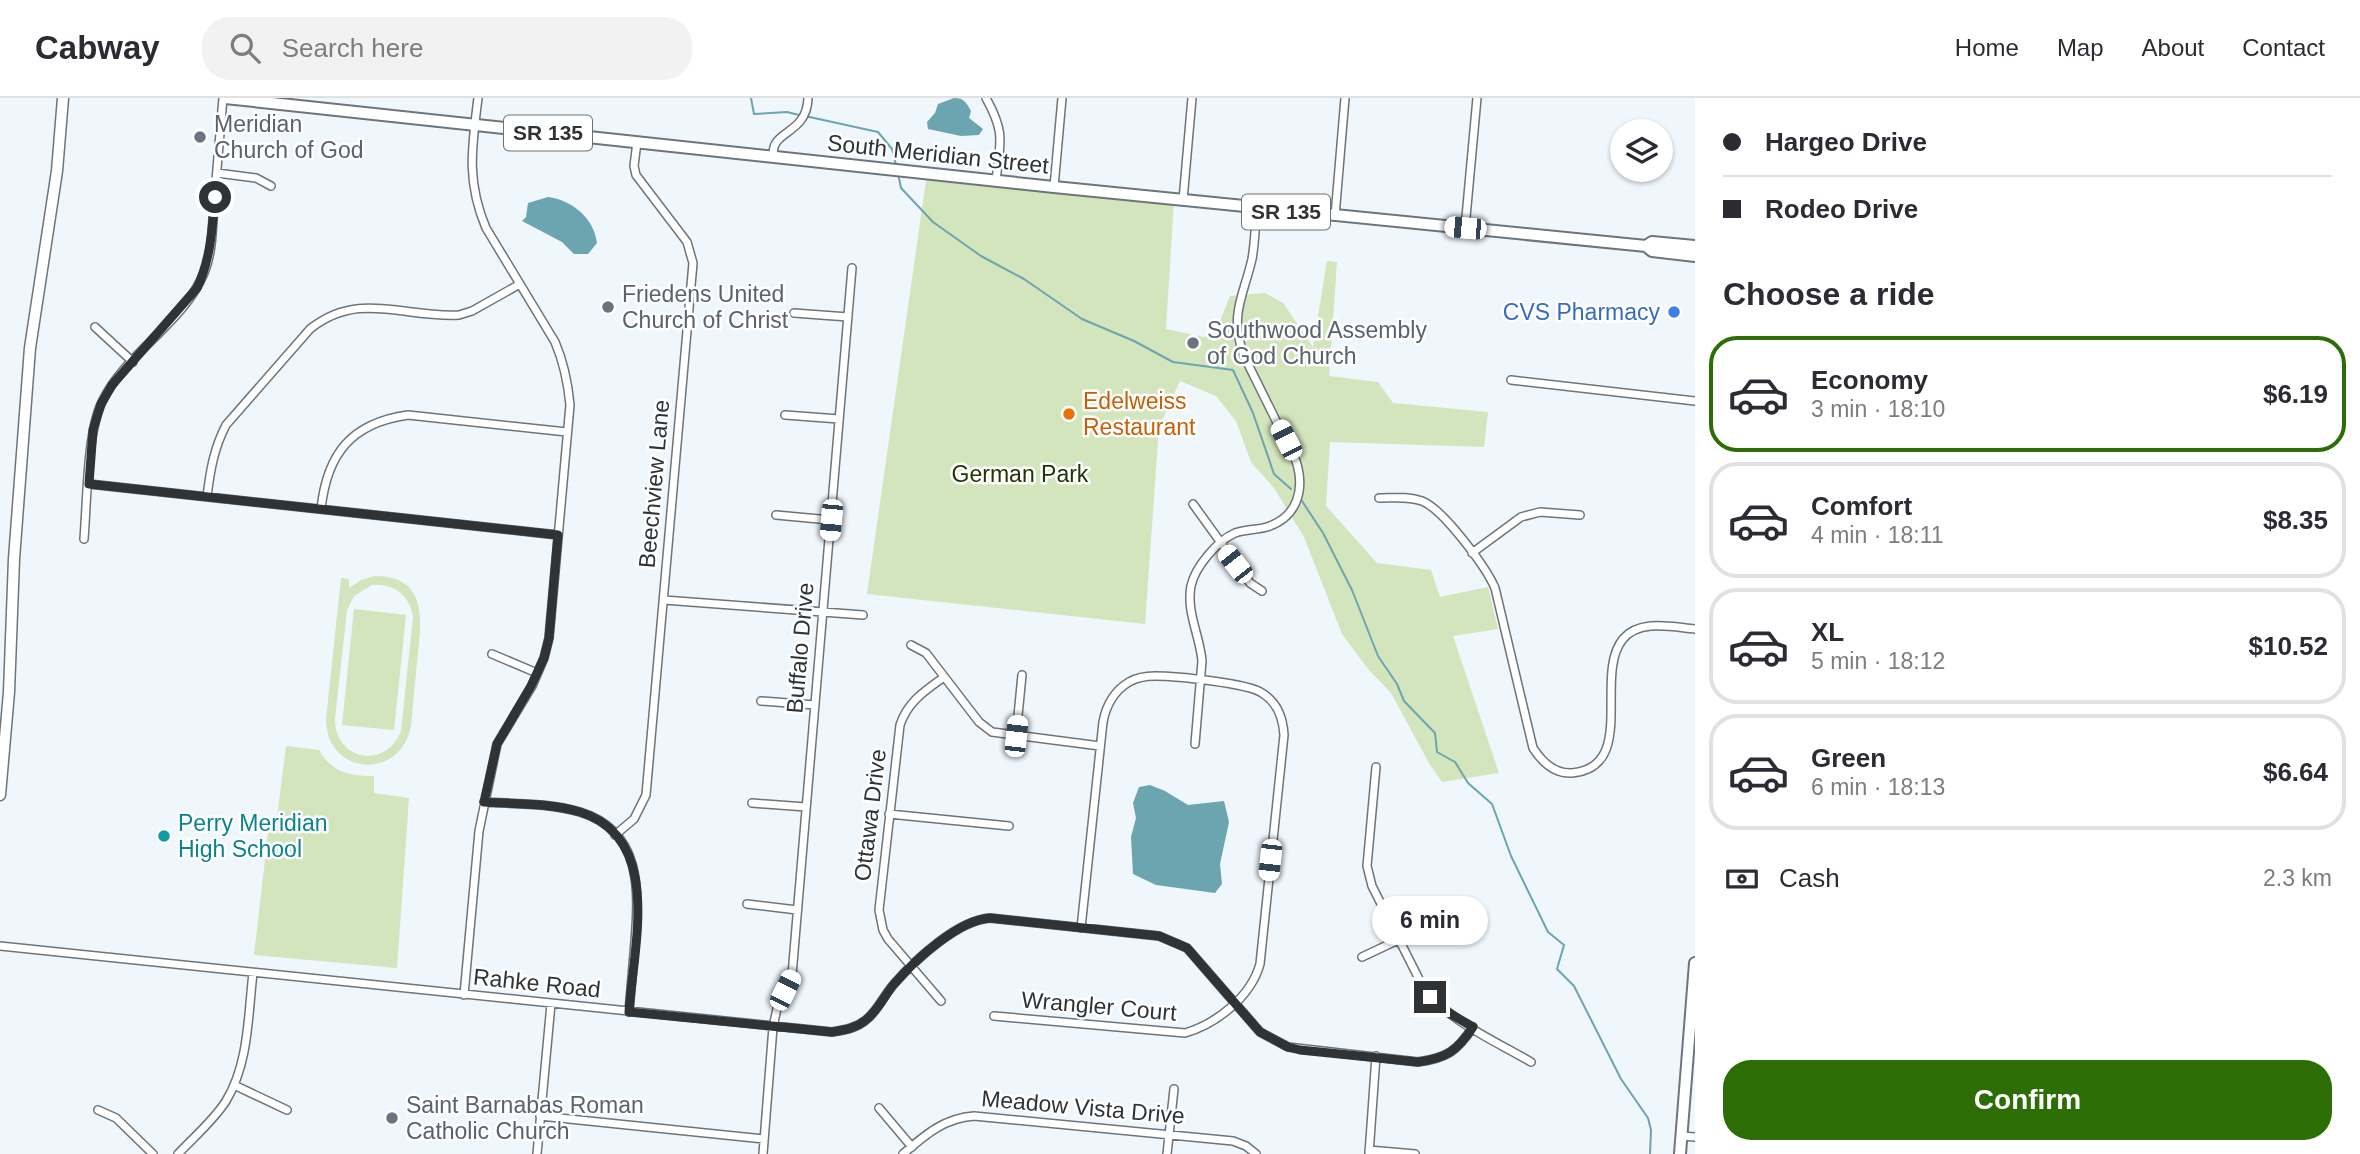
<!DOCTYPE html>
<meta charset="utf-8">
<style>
body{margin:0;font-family:Helvetica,sans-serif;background:#f2f2f3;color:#2b2b33;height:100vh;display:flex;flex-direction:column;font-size:26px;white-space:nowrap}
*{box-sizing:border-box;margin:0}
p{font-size:23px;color:#7c7c81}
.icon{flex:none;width:38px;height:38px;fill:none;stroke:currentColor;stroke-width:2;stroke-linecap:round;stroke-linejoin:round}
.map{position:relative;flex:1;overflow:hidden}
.panel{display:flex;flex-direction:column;background:#fff;width:665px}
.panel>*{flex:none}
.guide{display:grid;align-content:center;height:154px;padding:0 28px;background:#fff}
.controls{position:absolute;left:1610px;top:21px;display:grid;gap:14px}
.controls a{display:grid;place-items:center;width:63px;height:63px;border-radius:50%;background:#fff;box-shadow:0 2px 5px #0004;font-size:35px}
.end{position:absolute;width:32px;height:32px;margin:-16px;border:9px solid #303335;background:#fff;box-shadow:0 0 0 4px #fff}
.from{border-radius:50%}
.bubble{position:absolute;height:49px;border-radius:24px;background:#fff;box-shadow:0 2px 5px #0004;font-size:23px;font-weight:600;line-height:49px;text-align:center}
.car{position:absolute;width:21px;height:42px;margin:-21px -10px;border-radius:9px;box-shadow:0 0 5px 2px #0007;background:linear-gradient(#fff 24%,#345 0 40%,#fff 0 76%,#345 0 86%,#fff 0)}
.guide b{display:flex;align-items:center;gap:24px;height:66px;font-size:26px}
.guide b+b{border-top:2px solid #e1e1e2}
.guide i{width:18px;height:18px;background:#2b2b33}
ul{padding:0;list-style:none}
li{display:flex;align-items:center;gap:21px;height:116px;margin:0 14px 10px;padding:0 14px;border:4px solid #e1e1e2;border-radius:28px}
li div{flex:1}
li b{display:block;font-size:26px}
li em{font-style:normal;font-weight:600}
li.selected{border-color:#2c6e05}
li>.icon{width:63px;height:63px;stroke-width:1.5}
h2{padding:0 28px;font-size:32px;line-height:84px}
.pay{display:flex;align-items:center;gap:18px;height:77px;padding:0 28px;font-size:26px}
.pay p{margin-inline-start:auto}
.action{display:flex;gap:14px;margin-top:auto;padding:14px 28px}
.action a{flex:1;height:80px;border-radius:28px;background:#2c6e05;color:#fff;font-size:28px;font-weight:600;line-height:80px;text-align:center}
header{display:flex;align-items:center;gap:42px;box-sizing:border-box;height:98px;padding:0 35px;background:#fff;border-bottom:2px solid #e1e1e2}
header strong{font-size:33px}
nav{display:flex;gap:38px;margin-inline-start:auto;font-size:24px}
.search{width:490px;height:63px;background:#f2f2f3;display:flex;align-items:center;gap:18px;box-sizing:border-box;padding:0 24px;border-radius:28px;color:#7c7c81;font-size:26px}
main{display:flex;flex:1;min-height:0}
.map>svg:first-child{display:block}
.green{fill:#d3e5bd;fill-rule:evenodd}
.water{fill:#6ba5af}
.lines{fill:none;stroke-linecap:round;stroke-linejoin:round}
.stream{stroke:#6ba5af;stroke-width:2}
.minor-casing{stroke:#6e747a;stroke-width:10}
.secondary-casing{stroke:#6e747a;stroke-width:13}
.primary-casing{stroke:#6e747a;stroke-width:14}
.minor{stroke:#fff;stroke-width:7}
.secondary{stroke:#fff;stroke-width:10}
.primary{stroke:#fff;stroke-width:10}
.route{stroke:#303335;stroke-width:9}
.worship-dot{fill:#6b7280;stroke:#fff;stroke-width:2.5}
.shop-dot{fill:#3f7fe0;stroke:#fff;stroke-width:2.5}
.food-dot{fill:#e8710a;stroke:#fff;stroke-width:2.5}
.culture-dot{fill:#0f9aa8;stroke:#fff;stroke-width:2.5}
.labels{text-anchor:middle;stroke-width:5;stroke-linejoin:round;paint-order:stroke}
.shield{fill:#fff;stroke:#6e7072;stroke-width:2}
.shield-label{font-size:21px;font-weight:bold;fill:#303335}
.worship-label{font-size:23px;fill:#5b616d;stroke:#fff;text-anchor:start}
.street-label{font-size:23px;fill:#303335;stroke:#fff}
.shop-label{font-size:23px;fill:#366cbe;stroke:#fff;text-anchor:end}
.food-label{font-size:23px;fill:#c56008;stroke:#fff;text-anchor:start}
.park-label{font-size:23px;fill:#243402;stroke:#fff}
.culture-label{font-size:23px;fill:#0d838f;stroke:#fff;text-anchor:start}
</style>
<header>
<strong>Cabway</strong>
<div class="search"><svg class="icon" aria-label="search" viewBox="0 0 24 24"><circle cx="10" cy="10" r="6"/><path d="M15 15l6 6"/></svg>Search here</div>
<nav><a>Home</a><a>Map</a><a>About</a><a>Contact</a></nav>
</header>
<main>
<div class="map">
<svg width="1695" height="1056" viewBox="0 0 1695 1056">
<rect width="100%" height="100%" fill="#eff6fc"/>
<path class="green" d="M 927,76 L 1174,102 L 1166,231 L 1204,239 L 1215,236 L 1230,198 L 1265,195 L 1283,205 L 1313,249 L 1327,163 L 1337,164 L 1329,278 L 1378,284 L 1393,305 L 1488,314 L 1484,349 L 1330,344 L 1326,408 L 1377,465 L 1431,472 L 1440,499 L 1488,489 L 1498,531 L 1453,538 L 1499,675 L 1442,684 L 1429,665 L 1391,595 L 1368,571 L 1342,536 L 1304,439 L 1274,390 L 1251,364 L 1236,323 L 1216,298 L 1180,283 L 1159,329 L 1145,526 L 867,496 Z
M 375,478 C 430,478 421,526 417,564 C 415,585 413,607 411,628 C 400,684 326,677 326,621 L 341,480 L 349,481 L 349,490 L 361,482 ZM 372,487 C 393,485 410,497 413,519 L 401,633 C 386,672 335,663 335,621 L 347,512 L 354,498 Z
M 354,511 L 406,517 L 394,632 L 342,627 Z
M 286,648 L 319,652 C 332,675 350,678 374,678 L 374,695 L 409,700 L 397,870 L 254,857 L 269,727 L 276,728 Z"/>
<path class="water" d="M 954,0 C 964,0 966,4 971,13 L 969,20 L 983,31 L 979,37 L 961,38 L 928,31 L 927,24 L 935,15 L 938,6 Z
M 548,99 C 572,102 594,120 597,145 L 588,156 L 574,156 L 562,144 L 522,123 L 526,119 L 528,105 Z
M 1150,687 L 1165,693 L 1188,707 L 1224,703 L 1229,724 L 1220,766 L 1222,786 L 1215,795 L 1156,787 L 1133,776 L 1131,739 L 1136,720 L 1133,705 L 1139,689 Z"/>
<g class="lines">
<path class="stream" d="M 751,0 L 754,16 L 787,14 L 799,17
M 805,18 L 878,34 L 892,51 L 896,67
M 898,75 L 901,90 L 933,124 L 981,158 L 1024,181 L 1082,221 L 1134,243 L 1173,264 L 1233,272 L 1253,315 L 1274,376 L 1291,391
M 1302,403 L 1323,435 L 1352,492 L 1378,558 L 1397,586 L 1404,603 L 1435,635 L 1437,654 L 1455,664 L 1468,685 L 1492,706 L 1511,758 L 1548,834 L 1564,847 L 1557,871 L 1574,888 L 1621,981 L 1648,1020 L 1651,1032 L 1650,1056"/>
<defs>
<path id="minor" d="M 986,0 C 1006,36 1000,44 996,83
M 774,59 C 768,32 807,38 808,0
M 217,75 L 256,80 L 271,88
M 1054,89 L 1062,0
M 1183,102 L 1192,0
M 1335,118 L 1345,0
M 1465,130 L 1477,0
M 794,215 L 848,219
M 95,229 L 133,264
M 1511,282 L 1695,303
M 785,317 L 839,321
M 89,386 L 558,437
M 207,399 C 210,373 214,350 226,327 L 310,231 C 359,192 403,220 459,217 L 472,213 L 520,186
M 1379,400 C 1393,400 1408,398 1422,403 C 1443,411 1486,469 1495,490 L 1533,650 C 1542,664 1554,676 1572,675 C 1638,669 1593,577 1623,541 C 1640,521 1672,529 1695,531
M 1193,406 L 1250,485 L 1262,493
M 321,411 C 327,356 351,325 408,317 L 567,334
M 776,417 L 830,422
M 84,441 C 87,405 87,334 102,304 C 126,254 183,226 204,175 C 213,154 212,129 214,106 C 217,71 220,35 223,0
M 1472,455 L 1521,419 L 1540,414 L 1580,417
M 664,502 L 863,517
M 911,547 L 926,555 L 979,624 L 992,634 L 1100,648
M 492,556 L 537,575
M 761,603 L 815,607
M 1016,638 L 1022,577
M 1195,646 L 1202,563 C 1200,538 1186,514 1191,488 C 1195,469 1217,443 1235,435 C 1245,431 1257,432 1267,429 C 1298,419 1305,391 1296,363 L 1244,258 C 1229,216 1243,200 1252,161 C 1255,145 1255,127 1257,111
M 1376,669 L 1367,768 L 1372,788 L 1421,885 C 1446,923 1494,942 1531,964
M 484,704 C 515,706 549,705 580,714 C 642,733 639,792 635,844 C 633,868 631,891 629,914
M 752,705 L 806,709
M 889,716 L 1009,728
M 615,737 L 634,721 L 646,697 L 693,165 L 687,144 L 636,77 L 634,68 L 637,44
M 747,806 L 797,812
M 0,848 L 832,934 C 845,932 857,930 867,921 C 878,912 884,897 894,886 C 915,862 958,822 990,820 L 1159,838 L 1187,850 L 1260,934 L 1288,949 L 1418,964 C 1447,960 1457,953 1473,929
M 1362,859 L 1398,842
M 464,897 L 479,733 L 497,646 L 532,588 L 544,560 L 549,540 L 570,307 C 568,285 564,265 555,244 L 486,130 C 466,83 472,49 478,0
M 941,903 L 888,841 L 883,832 L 879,812 L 900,627 C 908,603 925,593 944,579
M 994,918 L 1185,935 C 1216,926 1251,899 1260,866 L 1284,637 C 1283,620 1277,604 1262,595 C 1248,585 1175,578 1155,578 C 1147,578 1136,580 1129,584 C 1114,593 1106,608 1103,624 L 1081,830
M 234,987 L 287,1012
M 879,1010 L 912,1049
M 98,1012 L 116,1020 L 153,1056
M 540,1018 L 764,1041
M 1681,1038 L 1695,1039
M 1369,1052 L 1415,1056
M 178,1056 C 194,1039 214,1022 226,1003 C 249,965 248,917 253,875
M 537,1056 L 551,906
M 763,1056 L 773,929 L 778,906 L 792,877 L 852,170
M 903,1056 C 925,1037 944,1020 974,1018 L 1233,1043 L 1246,1048 L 1256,1056
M 1167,1056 L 1174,991
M 1369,1056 L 1376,958"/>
<path id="secondary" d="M 0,697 L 9,594 L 14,461 L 30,250 L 57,73 L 63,0"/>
<path id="primary" d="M 225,0 L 1054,89 L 1646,148 L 1652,153 L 1695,158
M 1646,148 L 1652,144 L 1695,148
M 1680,1056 L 1695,865"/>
</defs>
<use href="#minor" class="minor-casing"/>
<use href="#secondary" class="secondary-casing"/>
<use href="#primary" class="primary-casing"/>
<use href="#minor" class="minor"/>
<use href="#secondary" class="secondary"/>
<use href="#primary" class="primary"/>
</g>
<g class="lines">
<path class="route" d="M 215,99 C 212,131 211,160 197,190 L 112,287 L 101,306 L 93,332 L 89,386 L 558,437 L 549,540 L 544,560 L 531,588 L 497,646 L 484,704 C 515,706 549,705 580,714 C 664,740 633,850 629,914 L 832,934 C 845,932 857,930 867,921 C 878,912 885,897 894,886 C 915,862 958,822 990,820 L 1159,838 L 1187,850 L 1260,934 L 1288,949 L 1300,952 L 1418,964 C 1447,960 1457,953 1473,929 L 1444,912 L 1430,899"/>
</g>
<g class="worship-dot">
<circle cx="200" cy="39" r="7"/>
<circle cx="608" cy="209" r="7"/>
<circle cx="1193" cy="245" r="7"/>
<circle cx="392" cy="1020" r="7"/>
</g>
<circle class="shop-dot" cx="1674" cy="214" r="7"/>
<circle class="food-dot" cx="1069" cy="316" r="7"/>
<circle class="culture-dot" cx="164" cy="738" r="7"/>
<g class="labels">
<g class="shield">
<rect x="504" y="17.5" width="88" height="35" rx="5"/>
<rect x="1242" y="96.5" width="88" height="35" rx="5"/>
</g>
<g class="shield-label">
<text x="548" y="42">SR 135</text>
<text x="1286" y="121">SR 135</text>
</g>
<g class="worship-label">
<text x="214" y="34">Meridian<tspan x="214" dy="26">Church of God</tspan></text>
<text x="622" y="204">Friedens United<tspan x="622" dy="26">Church of Christ</tspan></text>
<text x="1207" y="240">Southwood Assembly<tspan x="1207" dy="26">of God Church</tspan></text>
<text x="406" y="1015">Saint Barnabas Roman<tspan x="406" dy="26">Catholic Church</tspan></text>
</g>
<g class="street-label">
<text transform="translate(938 56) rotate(6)" y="8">South Meridian Street</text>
<text transform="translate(654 386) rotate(-85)" y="8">Beechview Lane</text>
<text transform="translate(800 550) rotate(-85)" y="8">Buffalo Drive</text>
<text transform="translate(870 717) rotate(-83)" y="8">Ottawa Drive</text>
<text transform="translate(537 885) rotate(6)" y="8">Rahke Road</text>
<text transform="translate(1099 908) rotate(5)" y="8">Wrangler Court</text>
<text transform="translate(1083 1009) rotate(5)" y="8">Meadow Vista Drive</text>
</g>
<g class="shop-label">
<text x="1660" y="222">CVS Pharmacy</text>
</g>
<g class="food-label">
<text x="1083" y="311">Edelweiss<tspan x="1083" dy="26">Restaurant</tspan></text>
</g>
<g class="park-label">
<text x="1020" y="384">German Park</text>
</g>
<g class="culture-label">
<text x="178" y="733">Perry Meridian<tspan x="178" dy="26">High School</tspan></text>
</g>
</g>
</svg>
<div class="controls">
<a><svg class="icon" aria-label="layers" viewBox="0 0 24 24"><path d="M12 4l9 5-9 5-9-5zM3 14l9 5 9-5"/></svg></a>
</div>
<i class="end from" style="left:215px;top:99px"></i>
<i class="end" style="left:1430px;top:899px"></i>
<div class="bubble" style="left:1372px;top:798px;width:116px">6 min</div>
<i class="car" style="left:1465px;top:130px;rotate:275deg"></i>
<i class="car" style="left:1286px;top:342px;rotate:333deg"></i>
<i class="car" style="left:831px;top:422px;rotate:185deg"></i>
<i class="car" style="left:1235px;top:466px;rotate:322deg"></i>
<i class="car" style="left:1016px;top:638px;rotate:6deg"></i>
<i class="car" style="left:1270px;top:762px;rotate:186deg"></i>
<i class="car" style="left:785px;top:892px;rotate:26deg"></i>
</div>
<section class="panel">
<div class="guide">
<b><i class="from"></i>Hargeo Drive</b>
<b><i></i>Rodeo Drive</b>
</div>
<h2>Choose a ride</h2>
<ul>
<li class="selected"><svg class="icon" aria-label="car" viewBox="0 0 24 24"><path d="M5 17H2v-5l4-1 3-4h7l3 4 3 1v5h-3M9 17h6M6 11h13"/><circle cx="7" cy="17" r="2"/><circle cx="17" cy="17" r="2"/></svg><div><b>Economy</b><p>3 min · 18:10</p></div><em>$6.19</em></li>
<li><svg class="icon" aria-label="car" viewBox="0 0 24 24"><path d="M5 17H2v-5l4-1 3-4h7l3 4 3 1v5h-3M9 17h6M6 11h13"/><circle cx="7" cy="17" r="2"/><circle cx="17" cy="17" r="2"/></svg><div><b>Comfort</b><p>4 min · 18:11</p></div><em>$8.35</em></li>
<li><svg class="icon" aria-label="car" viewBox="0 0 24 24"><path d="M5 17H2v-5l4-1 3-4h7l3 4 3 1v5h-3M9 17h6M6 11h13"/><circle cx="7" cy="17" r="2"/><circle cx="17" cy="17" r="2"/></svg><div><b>XL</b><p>5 min · 18:12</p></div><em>$10.52</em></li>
<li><svg class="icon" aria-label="car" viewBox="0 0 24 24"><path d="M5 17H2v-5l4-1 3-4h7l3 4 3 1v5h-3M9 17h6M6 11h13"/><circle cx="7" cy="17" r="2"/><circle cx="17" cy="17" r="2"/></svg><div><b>Green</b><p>6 min · 18:13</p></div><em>$6.64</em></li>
</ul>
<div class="pay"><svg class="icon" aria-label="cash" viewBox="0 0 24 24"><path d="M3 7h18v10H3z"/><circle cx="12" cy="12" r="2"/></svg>Cash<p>2.3 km</p></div>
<div class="action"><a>Confirm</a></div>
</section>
</main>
